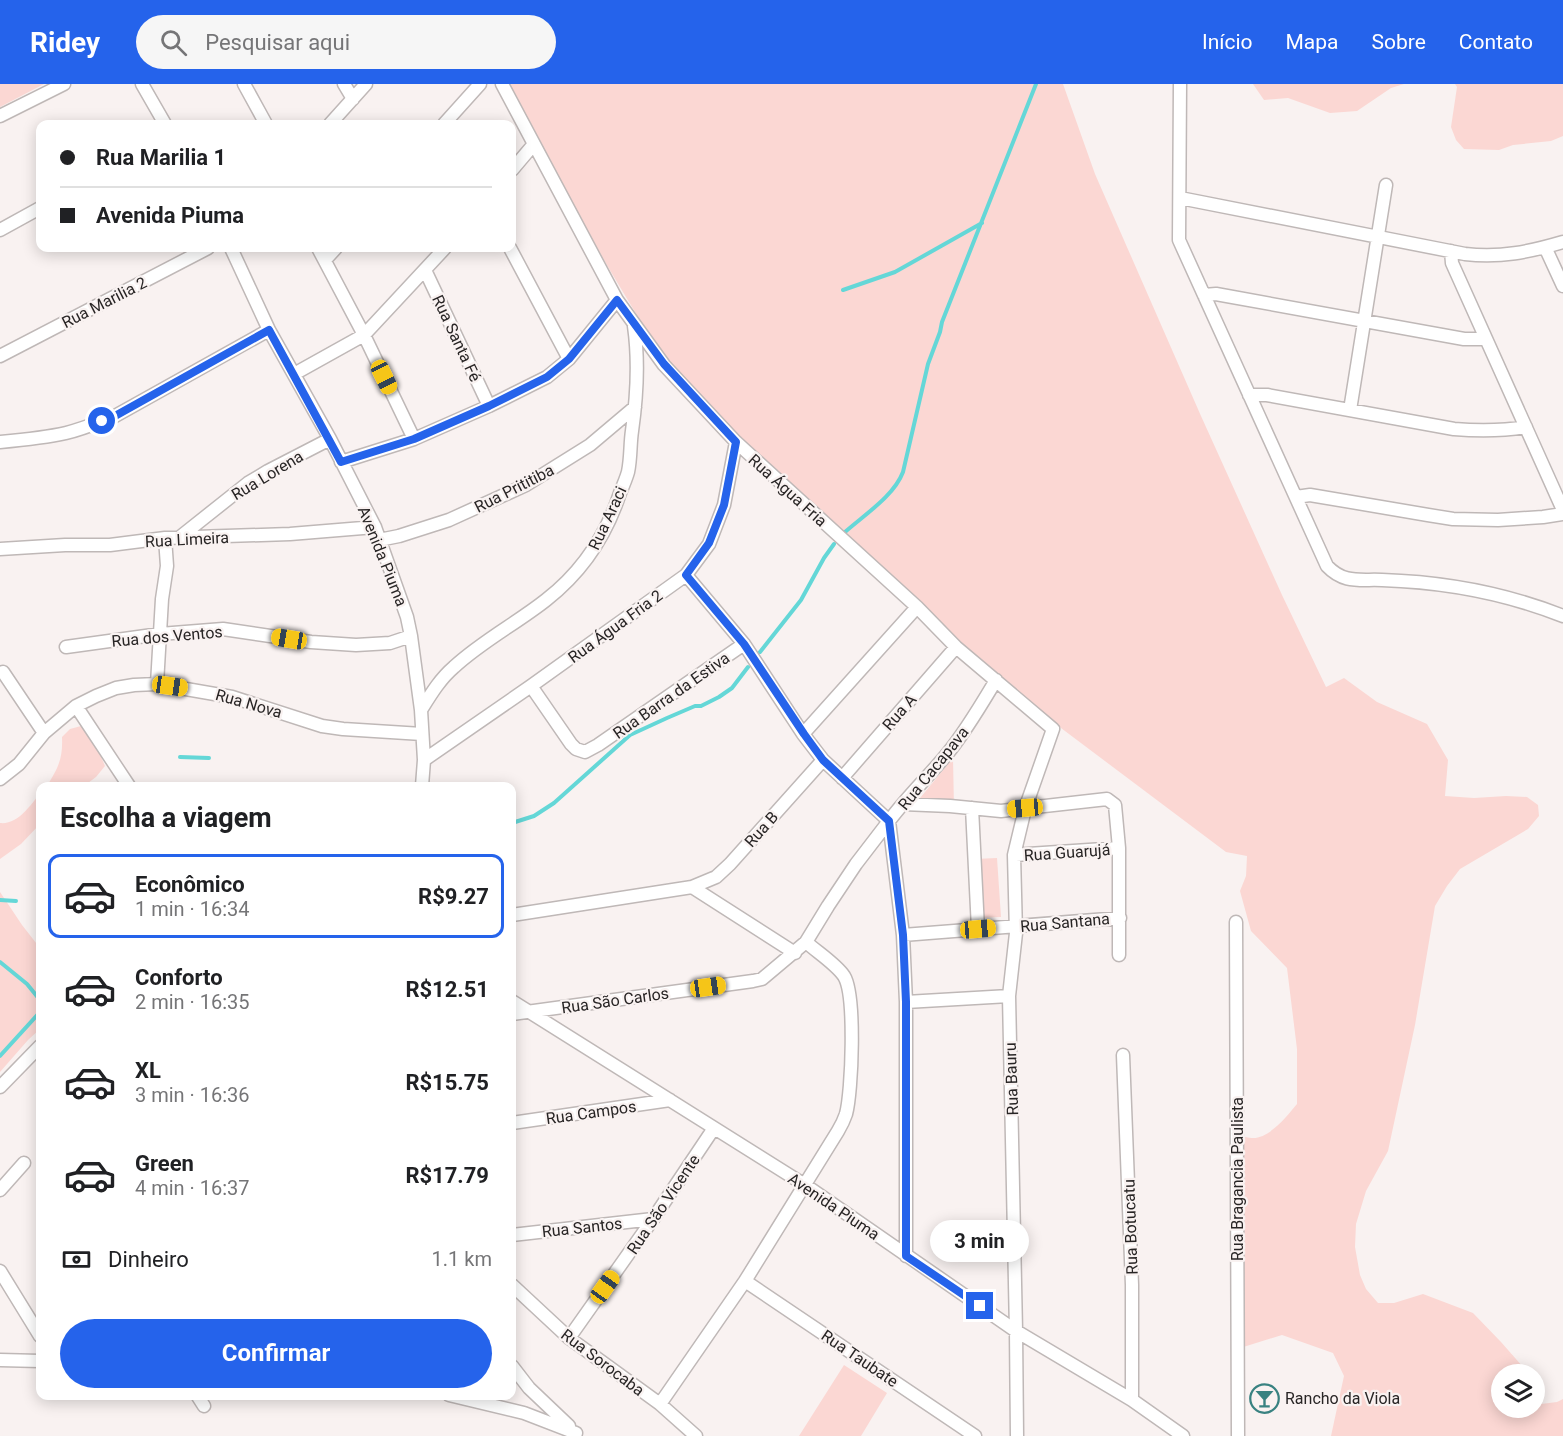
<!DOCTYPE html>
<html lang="pt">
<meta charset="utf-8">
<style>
body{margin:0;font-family:Roboto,sans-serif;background:#f6f6f6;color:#202124;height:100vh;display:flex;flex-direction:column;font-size:22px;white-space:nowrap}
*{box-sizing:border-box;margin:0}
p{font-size:20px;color:#757577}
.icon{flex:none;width:33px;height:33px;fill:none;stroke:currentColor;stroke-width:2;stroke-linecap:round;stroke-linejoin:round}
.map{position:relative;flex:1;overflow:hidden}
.details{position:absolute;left:36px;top:698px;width:480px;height:618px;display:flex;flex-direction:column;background:#fff;border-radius:12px;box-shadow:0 3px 15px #0003}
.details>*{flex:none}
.guide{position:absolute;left:36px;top:36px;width:480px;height:132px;border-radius:12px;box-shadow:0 3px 15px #0003;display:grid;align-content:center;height:132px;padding:0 24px;background:#fff}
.buttons{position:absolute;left:1491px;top:1280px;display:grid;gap:12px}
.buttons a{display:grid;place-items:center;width:54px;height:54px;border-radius:50%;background:#fff;box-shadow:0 3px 15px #0003;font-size:30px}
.end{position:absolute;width:27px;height:27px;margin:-14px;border:8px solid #2563eb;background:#fff;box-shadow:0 0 0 3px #fff}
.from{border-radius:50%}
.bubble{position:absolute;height:42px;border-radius:21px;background:#fff;box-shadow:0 3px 15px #0003;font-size:20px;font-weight:700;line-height:42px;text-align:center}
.car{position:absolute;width:18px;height:36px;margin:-18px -9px;border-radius:8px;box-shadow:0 0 4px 2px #0007;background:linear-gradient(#f5c518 24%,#345 0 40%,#f5c518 0 76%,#345 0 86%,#f5c518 0)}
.guide b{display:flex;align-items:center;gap:21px;height:57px;font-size:22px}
.guide b+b{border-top:2px solid #e0e0e0}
.guide i{width:15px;height:15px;background:#202124}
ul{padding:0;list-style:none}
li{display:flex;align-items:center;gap:18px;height:84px;margin:0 12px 9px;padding:0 12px;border:3px solid transparent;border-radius:12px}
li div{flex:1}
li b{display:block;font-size:22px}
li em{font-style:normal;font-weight:700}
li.active{border-color:#2563eb}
li>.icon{width:54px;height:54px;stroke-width:1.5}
h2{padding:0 24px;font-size:27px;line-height:72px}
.pay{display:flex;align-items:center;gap:15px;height:66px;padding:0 24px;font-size:22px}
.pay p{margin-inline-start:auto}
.action{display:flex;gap:12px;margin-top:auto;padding:12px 24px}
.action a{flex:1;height:69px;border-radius:36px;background:#2563eb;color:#fff;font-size:24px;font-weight:700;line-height:69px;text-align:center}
header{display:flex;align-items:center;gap:36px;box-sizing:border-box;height:84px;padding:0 30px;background:#2563eb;color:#fff}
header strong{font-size:28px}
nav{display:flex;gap:33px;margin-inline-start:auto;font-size:21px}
.search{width:420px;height:54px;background:#f6f6f6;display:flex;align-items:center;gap:15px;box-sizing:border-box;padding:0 21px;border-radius:33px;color:#757577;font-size:22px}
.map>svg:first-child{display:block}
.green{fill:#fbd7d3}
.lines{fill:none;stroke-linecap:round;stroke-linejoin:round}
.stream{stroke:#64d7d7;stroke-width:4}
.street-casing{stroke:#bfb8b7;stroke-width:15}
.street{stroke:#fff;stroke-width:12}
.route{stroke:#2563eb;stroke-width:8}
.labels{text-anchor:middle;stroke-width:4.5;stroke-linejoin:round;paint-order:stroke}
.street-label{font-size:16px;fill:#282525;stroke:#f9f2f1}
.poi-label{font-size:16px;fill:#282525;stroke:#f9f2f1;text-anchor:start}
</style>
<header>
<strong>Ridey</strong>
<div class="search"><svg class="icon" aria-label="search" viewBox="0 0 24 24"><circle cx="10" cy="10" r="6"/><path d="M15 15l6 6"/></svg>Pesquisar aqui</div>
<nav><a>Início</a><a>Mapa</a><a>Sobre</a><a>Contato</a></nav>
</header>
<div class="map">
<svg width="1563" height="1352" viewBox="0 0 1563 1352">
<rect width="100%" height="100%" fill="#f9f2f1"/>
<path class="green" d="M 0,0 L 44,0 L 0,23 Z
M 505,0 L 1063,0 L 1095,90 L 1201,332 L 1282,511 L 1326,603 L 1344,594 L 1377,618 L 1427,640 L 1448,676 L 1445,712 L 1474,714 L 1506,712 L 1527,713 L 1538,721 L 1539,732 L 1528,745 L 1460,785 L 1447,802 L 1435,822 L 1415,941 L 1388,1067 L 1366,1107 L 1356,1140 L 1355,1163 L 1360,1191 L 1366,1205 L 1378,1219 L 1394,1219 L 1423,1210 L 1473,1229 L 1501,1258 L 1523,1283 L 1526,1290 L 1502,1290 L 1502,1323 L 1534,1323 L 1535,1307 L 1541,1320 L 1557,1318 L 1563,1315 L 1563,1352 L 1331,1352 L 1344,1292 L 1333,1269 L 1282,1251 L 1237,1265 L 1230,1046 C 1237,1049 1245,1054 1252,1054 C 1269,1055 1287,1032 1297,1020 L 1297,965 L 1287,884 L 1251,847 L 1240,807 L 1246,792 L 1247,772 L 1226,768 L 1057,641 L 901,510 L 797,414 L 659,268 L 608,183 Z
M 1253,0 L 1404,0 L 1391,4 L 1357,27 L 1330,29 L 1288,14 L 1264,16 Z
M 1455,0 L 1563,0 L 1563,52 L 1551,57 L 1513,61 L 1499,66 L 1464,65 L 1456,56 L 1451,43 L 1457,3 Z
M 81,642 L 96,661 L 105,682 L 96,693 L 84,702 L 47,702 C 58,684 63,675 62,653 L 70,645 Z
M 953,674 L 954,724 L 911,725 Z
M 40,710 L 40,740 L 21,760 L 0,775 L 0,739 C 18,741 30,721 40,710 Z
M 997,774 L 1001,833 L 978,834 L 974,775 Z
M 0,808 L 22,841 L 40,864 L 40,945 L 28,956 L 0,988 Z
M 844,1281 L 887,1309 L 861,1352 L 799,1352 Z"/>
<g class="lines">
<path class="stream" d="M 843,206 L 895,188 L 982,139
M 845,448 C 864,431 894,412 903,388 L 928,280 L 940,248 L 942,238 L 1036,0
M 760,568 L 801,516 L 824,474 L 834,460
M 180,673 L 209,674
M 512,739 L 534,732 L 554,719 L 630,651 L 667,634 L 695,622 L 701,622 L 719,613 L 732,604 L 748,583
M 0,816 L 16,817
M 0,878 L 27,900 L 40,916
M 0,972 L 40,928"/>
<defs>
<path id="street" d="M 142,0 L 165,40
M 244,0 L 266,40
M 344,0 L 353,15
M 502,0 L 617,216 L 664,281 L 736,358 L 917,523 L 956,563 L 1053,645 L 1025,725 L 1014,771 L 1016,849 L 1009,912 L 1016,1247 L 1017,1352
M 1180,0 L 1179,156 L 1327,482 C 1344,500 1360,495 1382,496 C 1445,498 1505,509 1563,532
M 0,32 L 64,0
M 330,40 L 366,0
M 444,40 L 480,0
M 512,86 L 534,60
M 1180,114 L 1465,170 C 1501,174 1529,168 1563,158
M 0,146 L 40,124
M 1545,163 L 1563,202
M 231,164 L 269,246 L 330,355 L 375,443 L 407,533 L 411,552 L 421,626 L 424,676 L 422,702
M 318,164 L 364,251 L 414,355
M 510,164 L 569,275
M 1451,167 L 1452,179 L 1563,426
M 325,176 L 336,164
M 425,186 L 489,322
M 1204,211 L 1216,210 L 1227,212 L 1464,255 L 1486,255
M 0,272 L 208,164
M 294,290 L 364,251 L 445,164
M 1249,311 L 1267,311 L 1454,345 C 1478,347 1502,347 1526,343
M 1350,326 L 1386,101
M 0,358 C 22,356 44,354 66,349 C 83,345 99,338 115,332 L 269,246
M 341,378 L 414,355 L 489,322 L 547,293 L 569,275 L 617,216
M 1296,413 L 1310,411 L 1428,431 L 1453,435 L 1498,436 L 1543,433 L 1563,430
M 180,453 L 248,399 L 268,387 L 330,355
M 379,456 L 399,452 L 449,436 L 526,401 L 590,361 L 635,323
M 0,465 L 65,461 L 110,461 L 165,454 L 290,450 L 375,443
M 66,563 L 160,550 L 223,545 L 311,558 L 356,561 L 390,559 L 411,552
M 3,588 L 44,649
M 157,600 L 162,515 L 167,482 L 165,454
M 531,602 L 571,660 L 576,665 L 585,668 L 598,661 L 744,560
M 76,622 L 129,702
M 421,626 C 431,610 440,595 454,583 C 482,557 517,539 546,516 C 582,488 606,452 620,409 C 623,402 626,395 628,388 C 631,374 630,360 632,347 C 637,312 639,277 634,242
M 803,650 L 917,523
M 424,676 L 531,602 L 686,491 L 709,460 L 724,421 L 736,358
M 842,694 L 956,563
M 0,695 L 19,680 L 44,649 L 76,622 L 96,612 L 116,604 L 134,601 L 157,600 L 232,613 L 322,642 L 343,645 L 422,650
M 903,720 L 950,722 L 1001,727 L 1107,715 L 1115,721 L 1119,764 L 1119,871
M 972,724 L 978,845
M 1014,771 L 1119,764
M 692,803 L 716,793 L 730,780 L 823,676
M 512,831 L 692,803 L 795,869
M 1236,838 L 1238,1352
M 903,851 L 1120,834
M 512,917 L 805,1101 L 1016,1247 L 1132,1316 L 1183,1352
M 906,918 L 1009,912
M 512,930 L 753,897 L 762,895 L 806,858 L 828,822 L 856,780 L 889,737 L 823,676 L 803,650 L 744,560 L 686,491
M 1123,971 L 1132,1201 L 1132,1316
M 0,1003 L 40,962
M 512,1039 L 670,1016
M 0,1106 L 24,1079
M 512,1151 L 653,1135
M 906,1172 L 906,918 L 903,851 L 889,737 C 907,713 928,693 947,670 C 966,647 981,621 996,596
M 0,1187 L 40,1252
M 745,1197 L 975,1352
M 512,1201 L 569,1254 L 660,1320 L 696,1352
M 569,1254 L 653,1135 L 714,1044
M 0,1276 L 40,1277
M 512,1282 L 529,1304 L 569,1342
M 197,1311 L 204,1322
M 449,1311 L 524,1329 L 576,1349
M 660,1320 L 745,1197 L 838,1047 C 841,1042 844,1036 846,1030 C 852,1008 856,911 844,892 C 836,880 817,868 806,858"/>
</defs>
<use href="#street" class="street-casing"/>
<use href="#street" class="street"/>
</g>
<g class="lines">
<path class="route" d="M 102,337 L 115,332 L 269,246 L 341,378 L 414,355 L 489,322 L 547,293 L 569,275 L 617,216 L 664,280 L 736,358 L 724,421 L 709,459 L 686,491 L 744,560 L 804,650 L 823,676 L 889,737 L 903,851 L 906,918 L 906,1172 L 980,1222"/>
</g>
<defs>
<symbol id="bar-ring" viewBox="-11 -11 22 22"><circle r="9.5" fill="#f9f2f1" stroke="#398281" stroke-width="1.5"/><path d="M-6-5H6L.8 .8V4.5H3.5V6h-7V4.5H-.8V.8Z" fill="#398281"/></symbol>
</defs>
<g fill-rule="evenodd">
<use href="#bar-ring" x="1248" y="1298" width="33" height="33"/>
</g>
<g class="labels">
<g class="street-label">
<text transform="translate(104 218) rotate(-27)" y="6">Rua Marilia 2</text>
<text transform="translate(457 254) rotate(65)" y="6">Rua Santa Fé</text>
<text transform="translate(267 391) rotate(-31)" y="6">Rua Lorena</text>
<text transform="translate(514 404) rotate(-27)" y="6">Rua Prititiba</text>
<text transform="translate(788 406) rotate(42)" y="6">Rua Água Fria</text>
<text transform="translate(607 434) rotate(-65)" y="6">Rua Araci</text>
<text transform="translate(187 455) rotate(-3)" y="6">Rua Limeira</text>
<text transform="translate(383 472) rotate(68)" y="6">Avenida Piuma</text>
<text transform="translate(615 542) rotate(-36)" y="6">Rua Água Fria 2</text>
<text transform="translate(167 552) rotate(-5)" y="6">Rua dos Ventos</text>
<text transform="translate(671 611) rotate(-35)" y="6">Rua Barra da Estiva</text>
<text transform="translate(249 619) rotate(16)" y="6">Rua Nova</text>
<text transform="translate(899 628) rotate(-49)" y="6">Rua A</text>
<text transform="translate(933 684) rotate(-51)" y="6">Rua Cacapava</text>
<text transform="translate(761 745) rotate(-48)" y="6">Rua B</text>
<text transform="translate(1067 768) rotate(-4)" y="6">Rua Guarujá</text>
<text transform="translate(1065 838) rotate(-5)" y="6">Rua Santana</text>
<text transform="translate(615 916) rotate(-8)" y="6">Rua São Carlos</text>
<text transform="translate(1011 995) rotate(-92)" y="6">Rua Bauru</text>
<text transform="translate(591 1028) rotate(-8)" y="6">Rua Campos</text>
<text transform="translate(1237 1095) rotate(-90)" y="6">Rua Bragancia Paulista</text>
<text transform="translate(663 1120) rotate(-56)" y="6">Rua São Vicente</text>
<text transform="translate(834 1122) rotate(34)" y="6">Avenida Piuma</text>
<text transform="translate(582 1143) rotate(-6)" y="6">Rua Santos</text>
<text transform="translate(1130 1143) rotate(-92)" y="6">Rua Botucatu</text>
<text transform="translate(860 1274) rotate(34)" y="6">Rua Taubate</text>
<text transform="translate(603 1278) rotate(37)" y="6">Rua Sorocaba</text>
</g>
<g class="poi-label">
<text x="1285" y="1320">Rancho da Viola</text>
</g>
</g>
</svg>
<div class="buttons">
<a><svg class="icon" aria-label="layers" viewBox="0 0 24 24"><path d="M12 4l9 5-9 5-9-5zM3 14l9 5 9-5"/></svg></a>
</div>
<i class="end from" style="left:102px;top:337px"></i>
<i class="end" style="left:980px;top:1222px"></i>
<div class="bubble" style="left:930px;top:1136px;width:99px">3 min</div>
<i class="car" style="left:384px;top:293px;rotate:154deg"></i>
<i class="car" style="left:289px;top:555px;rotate:279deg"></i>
<i class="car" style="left:170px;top:602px;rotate:98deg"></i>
<i class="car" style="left:1025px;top:724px;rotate:265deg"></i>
<i class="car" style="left:978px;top:845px;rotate:85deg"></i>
<i class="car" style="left:708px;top:903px;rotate:82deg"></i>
<i class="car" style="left:605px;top:1203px;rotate:35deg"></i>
<div class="guide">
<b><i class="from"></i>Rua Marilia 1</b>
<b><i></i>Avenida Piuma</b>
</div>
<section class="details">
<h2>Escolha a viagem</h2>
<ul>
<li class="active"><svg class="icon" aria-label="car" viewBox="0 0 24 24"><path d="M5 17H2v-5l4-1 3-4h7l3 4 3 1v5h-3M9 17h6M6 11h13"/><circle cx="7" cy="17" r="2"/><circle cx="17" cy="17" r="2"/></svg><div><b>Econômico</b><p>1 min · 16:34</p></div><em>R$9.27</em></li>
<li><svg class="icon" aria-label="car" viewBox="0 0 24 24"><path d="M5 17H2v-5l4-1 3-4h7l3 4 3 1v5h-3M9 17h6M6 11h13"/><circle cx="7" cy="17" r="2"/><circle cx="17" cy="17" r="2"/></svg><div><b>Conforto</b><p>2 min · 16:35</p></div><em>R$12.51</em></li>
<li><svg class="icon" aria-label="car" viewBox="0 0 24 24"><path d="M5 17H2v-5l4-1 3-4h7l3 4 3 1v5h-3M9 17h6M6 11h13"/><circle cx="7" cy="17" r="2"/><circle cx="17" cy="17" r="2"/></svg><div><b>XL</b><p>3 min · 16:36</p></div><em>R$15.75</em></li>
<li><svg class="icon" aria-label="car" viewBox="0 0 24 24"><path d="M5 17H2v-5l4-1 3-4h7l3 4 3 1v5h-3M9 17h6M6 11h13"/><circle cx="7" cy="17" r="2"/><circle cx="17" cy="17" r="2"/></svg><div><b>Green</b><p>4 min · 16:37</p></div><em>R$17.79</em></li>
</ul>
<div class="pay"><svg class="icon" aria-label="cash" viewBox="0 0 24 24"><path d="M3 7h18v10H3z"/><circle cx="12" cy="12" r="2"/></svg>Dinheiro<p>1.1 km</p></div>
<div class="action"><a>Confirmar</a></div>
</section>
</div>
